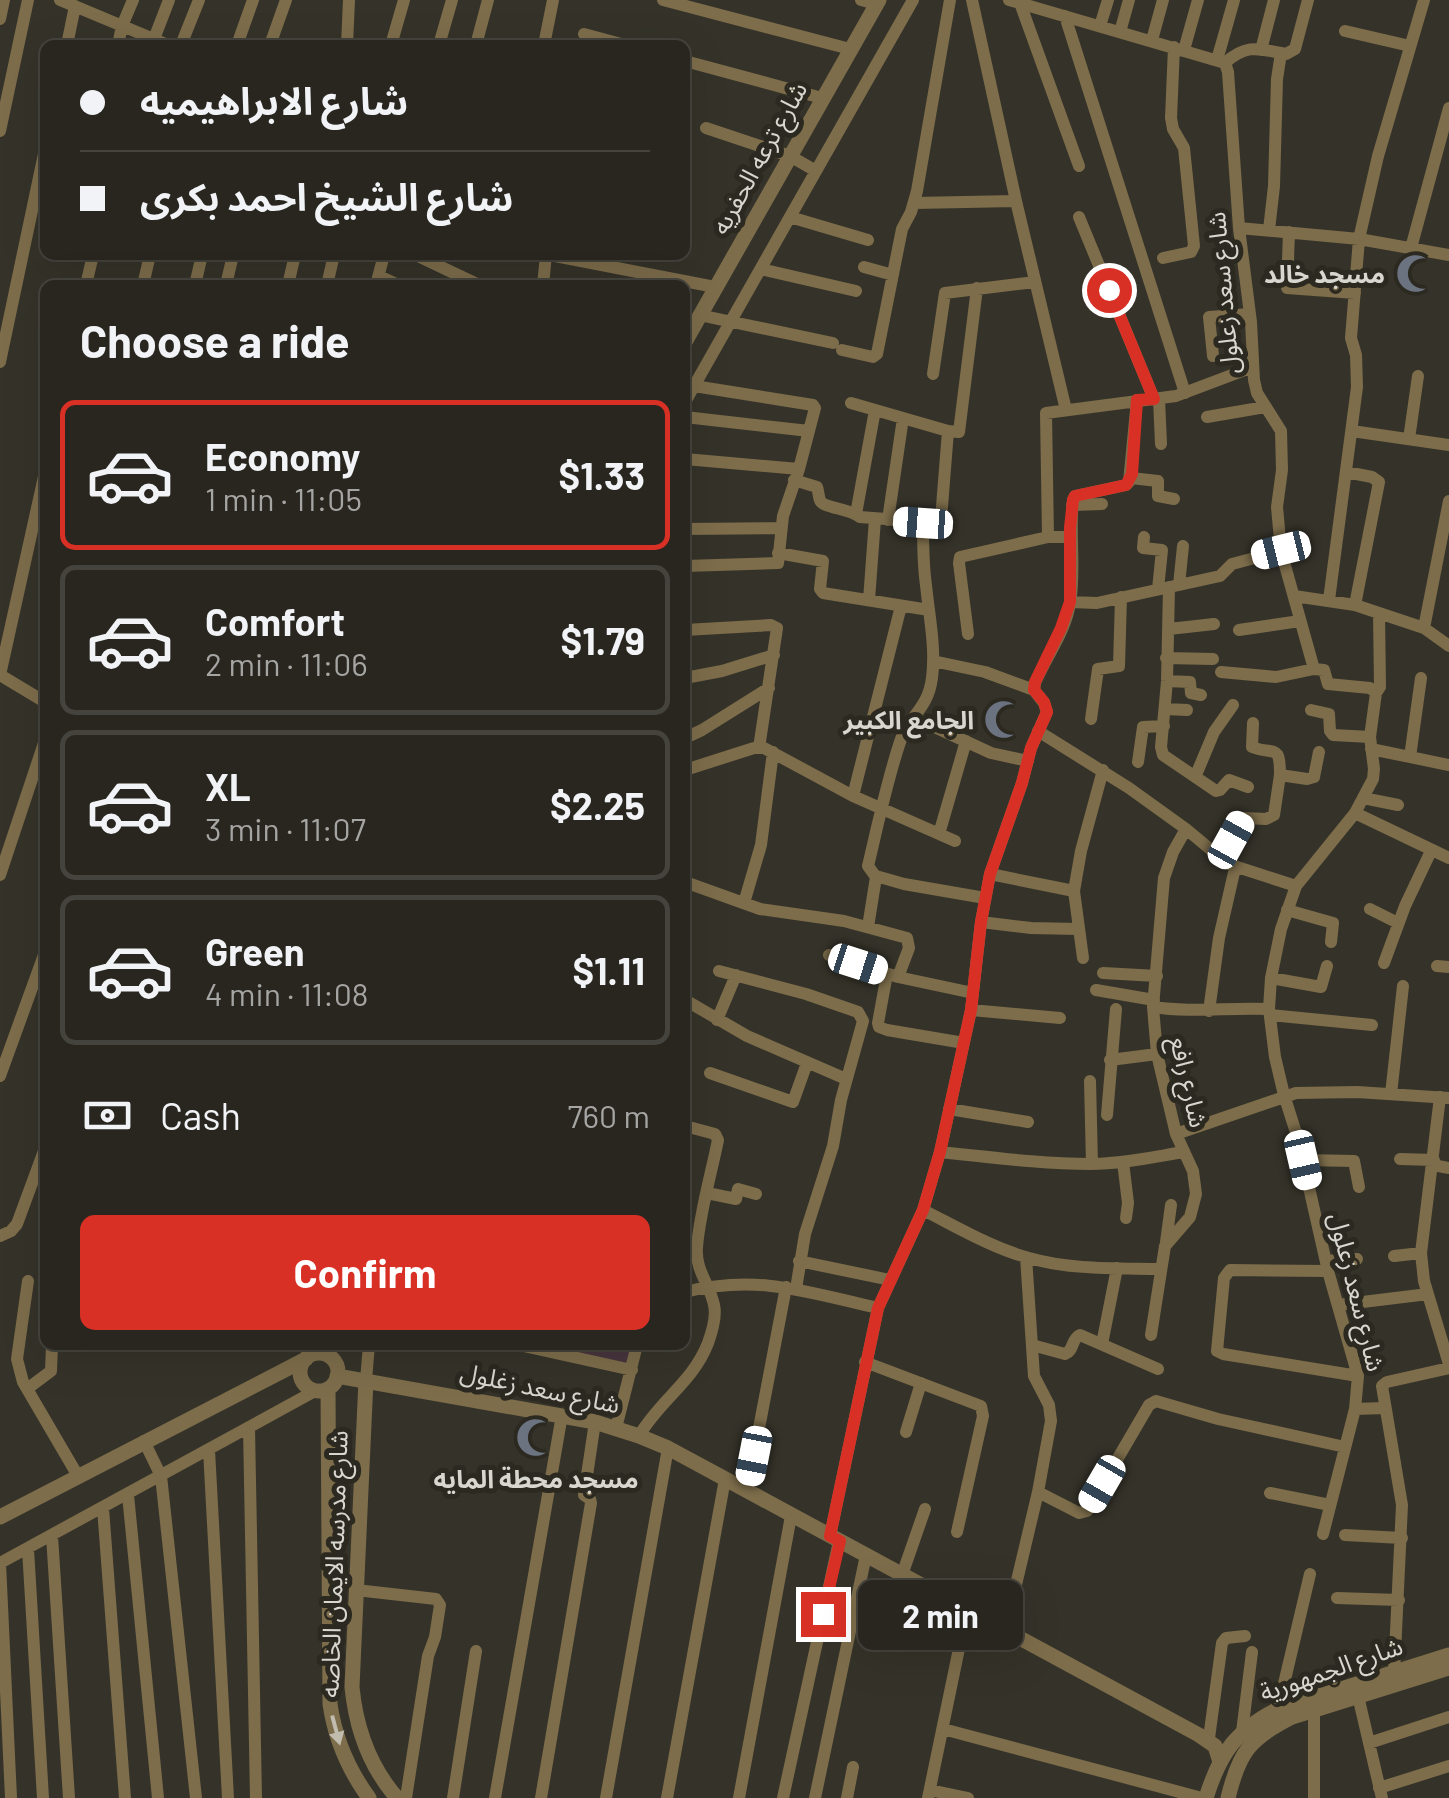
<!DOCTYPE html>
<meta charset="utf-8">
<style>
body{margin:0;font-family:Barlow,"Noto Sans Arabic",sans-serif;background:#34322c;color:#f1f3f6;height:100vh;display:flex;flex-direction:column;font-size:38px;white-space:nowrap}
*{box-sizing:border-box;margin:0}
p{font-size:32px;color:#a5a5a4}
.icon{flex:none;width:55px;height:55px;fill:none;stroke:currentColor;stroke-width:2;stroke-linecap:round;stroke-linejoin:round}
.map{position:relative;flex:1;overflow:hidden}
.sheet{position:absolute;left:40px;top:280px;width:650px;height:1070px;display:flex;flex-direction:column;background:#28261f;border-radius:15px;box-shadow:0 10px 40px #0002,0 0 0 2px #44433d}
.sheet>*{flex:none}
.banner{position:absolute;left:40px;top:40px;width:650px;height:220px;border-radius:15px;box-shadow:0 10px 40px #0002,0 0 0 2px #44433d;display:grid;align-content:center;height:220px;padding:0 40px;background:#28261f}
.end{position:absolute;width:45px;height:45px;margin:-22px;border:12px solid #d93025;background:#fff;box-shadow:0 0 0 5px #fff}
.from{border-radius:50%}
.bubble{position:absolute;height:70px;border-radius:15px;background:#28261f;box-shadow:0 10px 40px #0002,0 0 0 2px #44433d;font-size:32px;font-weight:700;line-height:70px;text-align:center}
.car{position:absolute;width:30px;height:60px;margin:-30px -15px;border-radius:12px;box-shadow:0 0 8px 2px #0007;background:linear-gradient(#fff 24%,#345 0 40%,#fff 0 76%,#345 0 86%,#fff 0)}
.banner b{display:flex;align-items:center;gap:35px;height:95px;font-size:38px}
.banner b+b{border-top:2px solid #44433d}
.banner i{width:25px;height:25px;background:#f1f3f6}
ul{padding:0;list-style:none}
li{display:flex;align-items:center;gap:30px;height:150px;margin:0 20px 15px;padding:0 20px;border:5px solid #44433d;border-radius:15px}
li div{flex:1}
li b{display:block;font-size:38px}
li em{font-style:normal;font-weight:700}
li.on{border-color:#d93025}
li>.icon{width:90px;height:90px;stroke-width:1.5}
h2{padding:0 40px;font-size:45px;line-height:120px}
.pay{display:flex;align-items:center;gap:25px;height:110px;padding:0 40px;font-size:38px}
.pay p{margin-inline-start:auto}
.primary-button{display:flex;gap:20px;margin-top:auto;padding:20px 40px}
.primary-button a{flex:1;height:115px;border-radius:15px;background:#d93025;color:#fff;font-size:40px;font-weight:700;line-height:115px;text-align:center}
.map>svg:first-child{display:block}
.education{fill:#47353d}
.lines{fill:none;stroke-linecap:round;stroke-linejoin:round}
.minor{stroke:#7d6d4b;stroke-width:12}
.tertiary{stroke:#7d6d4b;stroke-width:15}
.oneway{fill:#c0bcae}
.route{stroke:#d93025;stroke-width:12}
.labels{text-anchor:middle;stroke-width:10;stroke-linejoin:round;paint-order:stroke}
.street-label{font-size:25px;fill:#d7d6cf;stroke:#2b2920}
.poi-label{font-size:25px;font-weight:bold;fill:#d7d6cf;stroke:#2b2920;text-anchor:end}
</style>
<div class="map">
<svg width="1449" height="1798" viewBox="0 0 1449 1798">
<rect width="100%" height="100%" fill="#353329"/>
<path class="education" d="M 535,1345 L 634,1345 L 630,1366 Z"/>
<g class="lines">
<path class="minor" d="M 60,0 L 168,45
M 663,0 L 850,49
M 861,0 L 876,4
M 972,0 L 1016,201 L 1066,410
M 1009,0 L 1225,63 L 1228,72 L 1239,228 L 1251,322 L 1254,380 L 1257,393 L 1281,431 L 1282,470 L 1277,507 L 1281,551 L 1314,669 L 1324,670 L 1328,684 L 1370,688 L 1376,693 L 1370,737 L 1374,769 L 1373,779 L 1355,813 L 1296,886 L 1281,929 L 1271,978 L 1269,1009 L 1275,1057 L 1284,1095 L 1298,1139 L 1328,1271 L 1358,1376 L 1355,1409 L 1323,1534
M 1020,3 L 1079,166
M 1065,16 L 1185,393
M 0,19 L 4,0
M 1100,26 L 1108,0
M 1345,31 L 1410,46
M 1120,32 L 1129,0
M 584,34 L 625,45
M 154,39 L 169,0
M 1152,40 L 1163,0
M 67,45 L 75,6
M 118,45 L 122,26 L 133,0
M 181,45 L 199,0
M 237,45 L 253,0
M 270,45 L 286,0
M 347,45 L 349,0
M 391,45 L 404,0
M 439,45 L 452,0
M 476,45 L 488,0
M 544,45 L 553,0
M 1184,50 L 1198,0
M 1261,50 L 1274,0
M 1217,60 L 1234,0
M 685,61 L 822,98
M 1225,63 C 1247,43 1259,49 1286,54 L 1295,49 L 1308,0
M 706,128 L 790,156 L 816,171
M 0,131 L 28,0
M 914,203 L 1016,201
M 790,217 L 868,240
M 1079,217 L 1154,399
M 1239,228 L 1359,239 L 1449,255
M 1269,230 L 1274,186 L 1277,79 L 1281,53
M 1289,232 L 1287,288 L 1355,293
M 1411,248 L 1449,108
M 416,255 L 479,285
M 550,255 L 715,287
M 1163,258 L 1191,252 L 1194,246 L 1184,148 L 1173,129 L 1171,118 L 1174,47
M 864,267 L 893,275
M 761,269 L 856,291
M 379,276 L 398,285
M 86,285 L 93,255
M 143,285 L 150,255
M 195,285 L 202,255
M 226,285 L 233,255
M 288,285 L 295,255
M 327,285 L 334,255
M 376,285 L 384,255
M 543,285 L 546,255
M 699,315 L 833,343
M 842,350 L 873,357 L 877,354 L 902,229 L 911,212 L 917,191 L 950,0
M 1213,356 L 1209,317 L 1250,314
M 0,362 L 45,149
M 933,374 L 945,293 L 1035,282
M 1159,399 L 1161,444
M 685,402 L 913,0
M 851,403 L 948,431 L 959,432 L 977,288
M 685,417 L 809,431
M 1207,417 L 1265,407
M 1352,431 L 1449,445
M 1409,439 L 1418,376
M 685,459 L 799,469
M 1346,472 L 1372,477 L 1379,482 L 1355,605
M 1131,478 L 1158,481 L 1158,496 L 1174,499
M 794,480 L 817,487 C 819,492 818,498 821,502 C 826,508 850,509 860,517 L 937,523 L 941,519 L 948,431
M 1072,505 L 1102,504
M 856,514 L 875,410
M 888,520 L 903,418
M 685,529 L 780,528
M 1048,537 L 1046,413 L 1176,396 L 1253,367
M 1144,537 L 1143,548 L 1162,550 L 1158,589
M 778,553 L 823,561 L 820,589 L 823,593 L 929,610
M 685,566 L 778,563 L 783,516 L 799,469 L 815,408 L 813,405 L 694,386
M 1179,585 L 1183,546
M 1169,587 L 1167,681 L 1161,747 L 1163,755 L 1216,791 L 1220,790 L 1229,780 L 1248,787
M 1294,596 L 1355,605 L 1424,628 L 1449,646
M 869,600 L 875,519
M 1329,600 L 1357,387 L 1356,355 L 1351,338 L 1359,239 L 1378,156 L 1424,0
M 1070,602 L 1097,603 L 1220,576 L 1232,564 L 1281,551
M 1424,628 L 1449,501
M 1169,629 L 1214,624
M 685,630 L 771,625 L 777,628 L 759,748
M 1239,630 L 1300,621
M 968,634 L 959,563 L 960,557 L 1048,537 L 1070,537
M 1166,658 L 1213,659
M 933,661 L 985,672 L 1034,690
M 1221,672 L 1276,677 L 1314,669
M 0,675 L 45,472
M 0,675 L 45,702
M 685,678 L 722,671 L 774,655
M 1167,681 L 1190,682 L 1191,693 L 1201,695
M 1376,693 L 1380,687 L 1379,613
M 1165,709 L 1187,710
M 1311,710 L 1329,714 L 1330,731 L 1333,735 L 1370,737
M 915,718 L 991,753 L 1028,761
M 1091,719 L 1098,669 L 1119,666 L 1121,597
M 1253,723 L 1252,747 C 1274,756 1280,742 1280,775
M 1038,731 L 1129,788 L 1186,829 L 1228,864 L 1296,886
M 685,738 L 702,730 L 769,688
M 1371,749 L 1449,765
M 1410,757 L 1421,678
M 1138,762 L 1143,727 L 1164,726
M 685,770 L 754,748 L 764,748 L 853,796 L 955,841
M 1196,775 L 1214,732 L 1233,705
M 853,796 L 901,606
M 1363,798 L 1398,805
M 1355,813 L 1449,858
M 939,834 L 966,741
M 1221,858 L 1244,818 L 1266,819 L 1274,815 L 1280,775 L 1307,779 L 1314,777 L 1319,752
M 990,874 L 1074,891
M 0,875 L 45,740
M 876,876 L 904,884 L 985,898
M 685,882 L 760,909 L 844,921 L 907,938 L 909,948 L 898,977
M 744,903 L 761,845 L 773,752
M 1370,909 L 1398,923
M 1287,910 L 1333,923 L 1331,942
M 981,922 L 1031,928 L 1078,929
M 868,927 L 876,877 L 868,866 C 878,824 887,780 901,739 C 910,715 928,709 932,678 C 936,647 929,616 926,585 C 923,565 923,544 923,523
M 829,955 L 898,977 L 973,993
M 1083,958 L 1074,891 L 1081,851 L 1103,770
M 1384,963 L 1405,906 L 1431,851
M 1437,966 L 1449,967
M 719,971 L 806,994 L 858,1012 L 863,1021 L 841,1100 L 833,1146 L 805,1234 L 796,1289
M 1103,973 L 1157,976
M 887,974 L 878,1023 L 879,1027 L 887,1030 L 964,1043
M 1271,978 L 1321,987 L 1327,966
M 1096,990 L 1154,1000
M 685,1000 L 747,1036 L 846,1079
M 1153,1007 C 1192,1013 1230,1007 1269,1009
M 971,1010 L 1060,1018
M 1209,1011 L 1219,938 L 1235,868
M 1270,1015 L 1372,1025
M 717,1020 L 736,975
M 1110,1060 L 1157,1054
M 710,1073 L 793,1102 L 807,1063
M 0,1076 L 45,952
M 1090,1081 L 1092,1164
M 1391,1094 L 1403,986
M 1440,1097 L 1421,1253 L 1424,1281 L 1449,1364
M 949,1109 L 1028,1122
M 1107,1115 L 1116,1009
M 1176,1134 L 1296,1093 L 1357,1092 L 1449,1098
M 940,1152 C 990,1157 1040,1164 1090,1164 C 1121,1164 1153,1157 1184,1152
M 1400,1159 L 1434,1160
M 1303,1160 L 1354,1161 L 1359,1187
M 1123,1162 L 1128,1203 L 1126,1218
M 1433,1165 L 1449,1168
M 707,1193 L 736,1199 L 738,1189 L 756,1194
M 923,1210 C 957,1227 992,1248 1029,1258 C 1071,1270 1117,1268 1160,1269
M 0,1236 L 11,1231 L 17,1224 L 45,1148
M 1166,1242 L 1171,1205
M 1394,1256 L 1421,1253
M 799,1261 L 890,1280
M 1326,1261 L 1357,1259
M 1328,1271 L 1230,1270 L 1224,1278 L 1217,1351 L 1223,1354 L 1358,1376
M 28,1281 L 17,1359 L 23,1382 L 78,1476
M 685,1292 C 758,1274 807,1292 878,1308
M 1338,1305 L 1428,1294
M 1151,1335 L 1165,1246 L 1190,1217 L 1196,1194 L 1193,1171 L 1176,1134 L 1157,1054 L 1153,1007 L 1164,878 L 1173,852 L 1186,829
M 1102,1344 L 1117,1268
M 519,1345 L 632,1370
M 1032,1345 L 1065,1354 C 1074,1351 1071,1339 1080,1335 L 1158,1369
M 865,1362 L 981,1406 L 983,1416 L 957,1532
M 366,1380 L 369,1345
M 27,1389 L 51,1371 L 52,1345
M 1355,1409 L 1384,1408
M 249,1428 L 256,1798
M 616,1428 L 637,1345
M 906,1432 L 921,1383
M 639,1436 C 659,1401 693,1382 708,1343 C 712,1332 717,1317 714,1305 C 710,1284 695,1271 697,1247 C 700,1211 711,1175 718,1140 L 715,1134 L 685,1126
M 144,1441 L 161,1476 L 196,1798
M 209,1450 L 228,1798
M 747,1491 L 786,1287
M 1038,1492 L 1079,1513 L 1087,1511 L 1149,1405 L 1156,1401 L 1218,1419 L 1345,1447
M 1270,1493 L 1330,1505
M 128,1495 L 158,1798
M 103,1508 L 125,1798
M 1345,1535 L 1402,1538
M 52,1536 L 69,1798
M 830,1536 L 878,1308 L 923,1210 L 940,1152 L 971,1010 L 981,922 L 990,874 L 1022,783 L 1031,748 L 1047,712 L 1044,703 L 1034,690 L 1035,683 C 1046,657 1066,631 1070,603 C 1076,570 1069,534 1073,500 L 1075,496 L 1126,485 L 1129,482 L 1137,400
M 28,1549 L 43,1798
M 0,1563 L 315,1391
M 0,1563 L 11,1798
M 902,1575 L 925,1509
M 356,1590 L 436,1599 L 440,1605 L 435,1637 L 428,1656 L 406,1798
M 1337,1598 L 1399,1600
M 1005,1631 L 1038,1492 L 1051,1421 L 1049,1405 L 1034,1376 L 1026,1257
M 1394,1674 L 1402,1505 L 1382,1386 L 1387,1382 L 1449,1368
M 1358,1696 L 1382,1798
M 1278,1709 L 1310,1574
M 943,1729 L 1202,1798
M 1242,1732 L 1252,1652
M 1209,1738 L 1222,1643 L 1226,1638 L 1245,1636
M 1369,1743 L 1449,1717
M 1379,1788 L 1449,1766
M 930,1790 L 968,1798
M 453,1798 L 476,1651
M 495,1798 L 562,1415
M 541,1798 L 591,1503 L 590,1499 L 584,1495 L 595,1422
M 606,1798 L 668,1448
M 667,1798 L 725,1479
M 739,1798 L 791,1516
M 783,1798 L 839,1541
M 815,1798 L 866,1555
M 847,1798 L 853,1767
M 928,1798 L 967,1610
M 1314,1798 L 1314,1711"/>
<path class="tertiary" d="M 685,342 L 879,0
M300 1372a19 19 0 1 1 38 0a19 19 0 1 1-38 0Z
M 337,1376 L 595,1422 L 639,1436 L 668,1448 L 1199,1735 L 1215,1746 L 1220,1762
M 366,1380 L 352,1687 C 356,1728 370,1767 397,1798
M 328,1389 L 330,1704 C 335,1739 348,1769 369,1798
M 0,1517 L 306,1359
M 1206,1798 C 1220,1753 1236,1730 1278,1709 L 1449,1655
M 1228,1798 C 1239,1752 1250,1738 1292,1717 L 1449,1668"/>
</g>
<defs><path id="oneway-solid" d="M-6-.8H1V-3.2L6.5 0L1 3.2V.8H-6Z" transform="scale(2.5)"/></defs>
<use class="oneway" href="#oneway-solid" transform="translate(336 1730) rotate(75)"/>
<g class="lines">
<path class="route" d="M 823,1614 L 840,1541 L 830,1536 L 878,1308 L 923,1210 L 940,1152 L 971,1010 L 981,922 L 990,874 L 1022,783 L 1031,748 L 1047,712 L 1044,702 L 1034,690 L 1035,682 L 1061,628 L 1070,602 L 1070,528 L 1073,500 L 1075,496 L 1126,485 L 1132,474 L 1137,400 L 1154,399 L 1109,290"/>
</g>
<defs>
<symbol id="mosque-bare" viewBox="-9 -9 18 18"><path d="M3.5-4.9A6 6 0 1 0 3.5 4.9A5 5 0 1 1 3.5-4.9Z" fill="#6b7280" stroke="#2b2920" stroke-width="2.5" paint-order="stroke"/></symbol>
</defs>
<g fill-rule="evenodd">
<use href="#mosque-bare" x="1388" y="246" width="55" height="55"/>
<use href="#mosque-bare" x="976" y="692" width="55" height="55"/>
<use href="#mosque-bare" x="508" y="1410" width="55" height="55"/>
</g>
<g class="labels">
<g class="street-label">
<text transform="translate(759 158) rotate(-61)" y="9">شارع ترعه الحفريه</text>
<text transform="translate(1223 293) rotate(-95)" y="9">شارع سعد زعلول</text>
<text transform="translate(1189 1082) rotate(77)" y="9">شارع رافع</text>
<text transform="translate(1357 1292) rotate(76)" y="9">شارع سعد زعلول</text>
<text transform="translate(540 1388) rotate(12)" y="9">شارع سعد زغلول</text>
<text transform="translate(334 1564) rotate(-88)" y="9">شارع مدرسه الايمان الخاصه</text>
<text transform="translate(1331 1669) rotate(-19)" y="9">شارع الجمهورية</text>
</g>
<g class="poi-label">
<text x="1385" y="283">مسجد خالد</text>
<text x="974" y="729">الجامع الكبير</text>
<text x="536" y="1488" text-anchor="middle">مسجد محطة المايه</text>
</g>
</g>
</svg>
<i class="end from" style="left:1109px;top:290px"></i>
<i class="end" style="left:823px;top:1614px"></i>
<div class="bubble" style="left:858px;top:1580px;width:165px">2 min</div>
<i class="car" style="left:923px;top:523px;rotate:274deg"></i>
<i class="car" style="left:1281px;top:550px;rotate:256deg"></i>
<i class="car" style="left:1231px;top:840px;rotate:29deg"></i>
<i class="car" style="left:858px;top:964px;rotate:108deg"></i>
<i class="car" style="left:1303px;top:1160px;rotate:167deg"></i>
<i class="car" style="left:754px;top:1456px;rotate:191deg"></i>
<i class="car" style="left:1102px;top:1484px;rotate:210deg"></i>
<div class="banner">
<b><i class="from"></i>شارع الابراهيميه</b>
<b><i></i>شارع الشيخ احمد بكرى</b>
</div>
<section class="sheet">
<h2>Choose a ride</h2>
<ul>
<li class="on"><svg class="icon" aria-label="car" viewBox="0 0 24 24"><path d="M5 17H2v-5l4-1 3-4h7l3 4 3 1v5h-3M9 17h6M6 11h13"/><circle cx="7" cy="17" r="2"/><circle cx="17" cy="17" r="2"/></svg><div><b>Economy</b><p>1 min · 11:05</p></div><em>$1.33</em></li>
<li><svg class="icon" aria-label="car" viewBox="0 0 24 24"><path d="M5 17H2v-5l4-1 3-4h7l3 4 3 1v5h-3M9 17h6M6 11h13"/><circle cx="7" cy="17" r="2"/><circle cx="17" cy="17" r="2"/></svg><div><b>Comfort</b><p>2 min · 11:06</p></div><em>$1.79</em></li>
<li><svg class="icon" aria-label="car" viewBox="0 0 24 24"><path d="M5 17H2v-5l4-1 3-4h7l3 4 3 1v5h-3M9 17h6M6 11h13"/><circle cx="7" cy="17" r="2"/><circle cx="17" cy="17" r="2"/></svg><div><b>XL</b><p>3 min · 11:07</p></div><em>$2.25</em></li>
<li><svg class="icon" aria-label="car" viewBox="0 0 24 24"><path d="M5 17H2v-5l4-1 3-4h7l3 4 3 1v5h-3M9 17h6M6 11h13"/><circle cx="7" cy="17" r="2"/><circle cx="17" cy="17" r="2"/></svg><div><b>Green</b><p>4 min · 11:08</p></div><em>$1.11</em></li>
</ul>
<div class="pay"><svg class="icon" aria-label="cash" viewBox="0 0 24 24"><path d="M3 7h18v10H3z"/><circle cx="12" cy="12" r="2"/></svg>Cash<p>760 m</p></div>
<div class="primary-button"><a>Confirm</a></div>
</section>
</div>
